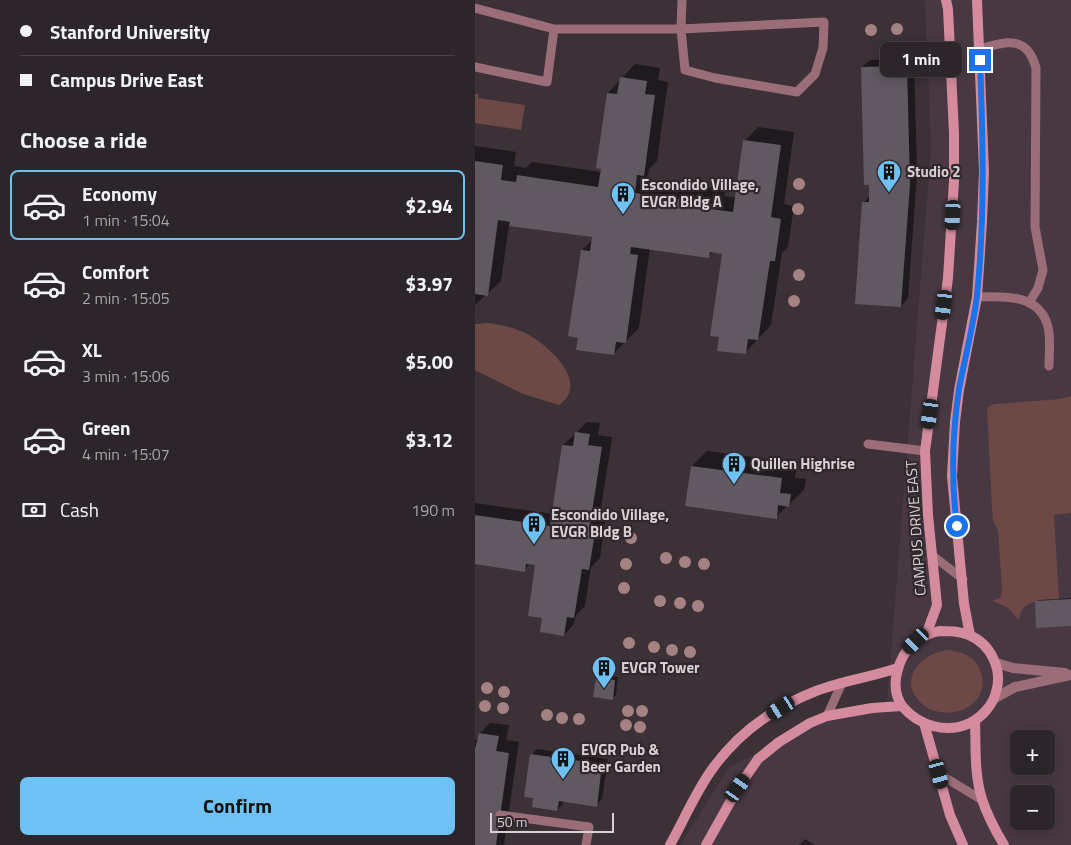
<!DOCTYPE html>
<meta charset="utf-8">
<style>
body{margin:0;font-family:"Titillium Web",sans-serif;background:#383135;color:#f1f3f6;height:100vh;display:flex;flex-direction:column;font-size:19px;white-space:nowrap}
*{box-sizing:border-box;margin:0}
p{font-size:16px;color:#a6a5a8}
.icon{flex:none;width:28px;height:28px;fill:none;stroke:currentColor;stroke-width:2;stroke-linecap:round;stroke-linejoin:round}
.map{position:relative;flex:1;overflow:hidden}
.panel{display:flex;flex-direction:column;background:#2c2529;width:475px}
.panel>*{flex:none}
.banner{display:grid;align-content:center;height:110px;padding:0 20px;background:#2c2529}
.controls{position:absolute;left:535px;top:730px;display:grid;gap:10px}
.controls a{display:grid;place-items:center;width:45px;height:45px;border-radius:8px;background:#2c2529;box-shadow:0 2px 12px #0003,0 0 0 1px #484246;font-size:25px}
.scale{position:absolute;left:15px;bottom:12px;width:124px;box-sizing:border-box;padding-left:5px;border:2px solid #d7d0d4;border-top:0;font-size:14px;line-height:18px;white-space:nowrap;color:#d7d0d4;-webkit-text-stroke:4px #31282d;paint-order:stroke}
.end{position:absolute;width:22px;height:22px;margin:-11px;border:6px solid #1a73e8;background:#fff;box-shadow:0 0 0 2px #fff}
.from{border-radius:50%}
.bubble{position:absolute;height:35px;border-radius:8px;background:#2c2529;box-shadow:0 2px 12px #0003,0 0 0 1px #484246;font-size:16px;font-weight:700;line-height:35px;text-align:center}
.car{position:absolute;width:15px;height:30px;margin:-15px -8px;border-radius:6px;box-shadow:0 0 4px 1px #0007;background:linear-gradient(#222 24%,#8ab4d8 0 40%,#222 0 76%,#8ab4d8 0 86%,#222 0)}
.banner b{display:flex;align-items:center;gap:18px;height:48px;font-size:19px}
.banner b+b{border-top:1px solid #484246}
.banner i{width:12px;height:12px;background:#f1f3f6}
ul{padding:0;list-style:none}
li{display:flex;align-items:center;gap:15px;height:70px;margin:0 10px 8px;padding:0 10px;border:2px solid transparent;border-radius:8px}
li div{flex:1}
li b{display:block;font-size:19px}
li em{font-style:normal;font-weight:700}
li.current{border-color:#6dc2f3}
li>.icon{width:45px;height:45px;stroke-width:1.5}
h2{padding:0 20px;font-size:22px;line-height:60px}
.pay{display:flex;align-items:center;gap:12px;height:55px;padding:0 20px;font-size:19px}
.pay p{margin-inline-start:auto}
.primary-button{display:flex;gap:10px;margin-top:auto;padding:10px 20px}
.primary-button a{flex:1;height:58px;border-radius:8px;background:#6dc2f3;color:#111;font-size:20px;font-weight:700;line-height:58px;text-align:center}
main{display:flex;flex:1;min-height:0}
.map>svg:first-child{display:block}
.built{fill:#483842;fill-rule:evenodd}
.green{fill:#6c4946}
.shadow{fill:#0007}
.building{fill:#615962}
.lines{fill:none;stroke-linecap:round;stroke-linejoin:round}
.lane{stroke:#9b6d78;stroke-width:9}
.street{stroke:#9b6d78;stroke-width:10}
.secondary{stroke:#d48b9d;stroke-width:10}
.tree{fill:#a58282}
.route{stroke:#1a73e8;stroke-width:6}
.labels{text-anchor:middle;stroke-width:4.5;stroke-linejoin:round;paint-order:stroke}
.poi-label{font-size:15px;font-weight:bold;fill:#d7d0d4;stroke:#31282d;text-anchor:start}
.street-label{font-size:15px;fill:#d7d0d4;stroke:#31282d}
</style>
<main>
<section class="panel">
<div class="banner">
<b><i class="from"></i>Stanford University</b>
<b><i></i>Campus Drive East</b>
</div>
<h2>Choose a ride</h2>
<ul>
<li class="current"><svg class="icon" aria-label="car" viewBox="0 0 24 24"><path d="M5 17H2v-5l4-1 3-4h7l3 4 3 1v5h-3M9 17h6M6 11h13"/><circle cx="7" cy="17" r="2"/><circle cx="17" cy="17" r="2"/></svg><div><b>Economy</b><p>1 min · 15:04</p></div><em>$2.94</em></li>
<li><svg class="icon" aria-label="car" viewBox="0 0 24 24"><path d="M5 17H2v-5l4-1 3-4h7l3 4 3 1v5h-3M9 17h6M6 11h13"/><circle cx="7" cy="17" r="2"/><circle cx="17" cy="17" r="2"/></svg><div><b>Comfort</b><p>2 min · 15:05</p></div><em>$3.97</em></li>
<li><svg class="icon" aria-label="car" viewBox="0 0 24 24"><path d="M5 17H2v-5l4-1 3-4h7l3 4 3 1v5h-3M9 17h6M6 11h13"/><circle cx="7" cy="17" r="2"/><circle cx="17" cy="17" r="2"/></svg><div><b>XL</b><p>3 min · 15:06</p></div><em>$5.00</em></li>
<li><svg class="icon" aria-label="car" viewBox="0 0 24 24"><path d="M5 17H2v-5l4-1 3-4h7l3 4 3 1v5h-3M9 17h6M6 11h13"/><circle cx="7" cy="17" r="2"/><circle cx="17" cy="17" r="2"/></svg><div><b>Green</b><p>4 min · 15:07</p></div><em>$3.12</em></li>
</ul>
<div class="pay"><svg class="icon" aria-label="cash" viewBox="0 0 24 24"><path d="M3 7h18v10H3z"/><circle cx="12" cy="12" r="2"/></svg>Cash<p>190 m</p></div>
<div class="primary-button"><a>Confirm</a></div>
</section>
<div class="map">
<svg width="596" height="845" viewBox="0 0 596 845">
<rect width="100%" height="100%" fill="#3b3137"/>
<path class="built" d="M 450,0 L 596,0 L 596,845 L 205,845 L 254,767 L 362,713 L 412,702 L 456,149 ZM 544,739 L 571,739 L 571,766 L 544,766 ZM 544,794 L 571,794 L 571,821 L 544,821 Z"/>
<path class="green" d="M 0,94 L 3,94 L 3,98 L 50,105 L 46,130 L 0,123 Z
M 14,323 C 26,325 37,327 48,332 C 71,342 117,383 84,405 L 48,394 L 0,370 L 0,324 Z
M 596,396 L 596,513 L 579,515 L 584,600 C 567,601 545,599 544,620 L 532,607 L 517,601 L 525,598 L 527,589 L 523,530 L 518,520 L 517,507 L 512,410 L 513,407 L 519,404 L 586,399 Z
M 474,650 C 481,651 489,653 495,657 C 508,666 512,686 502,699 C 489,716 461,717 446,703 C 422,680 446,652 474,650 Z"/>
<path class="shadow" d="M 439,58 L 442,175 L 433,298 L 426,306 L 389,202 L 395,196 L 396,184 L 387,67 L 395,60 Z
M 160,64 L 185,68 L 183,80 L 193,82 L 182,161 L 174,169 L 172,179 L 250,190 L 249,196 L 261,198 L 270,141 L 283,127 L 319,132 L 309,204 L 319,206 L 313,247 L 307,253 L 296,325 L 270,353 L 248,253 L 239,251 L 233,257 L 175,248 L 164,328 L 138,354 L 104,337 L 107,250 L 118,239 L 118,236 L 34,225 L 26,281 L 0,305 L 0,146 L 41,152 L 39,166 L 51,168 L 57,162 L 126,172 L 133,93 Z
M 112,422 L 125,423 L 123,435 L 137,437 L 125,515 L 131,515 L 125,558 L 116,567 L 110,606 L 101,615 L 99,624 L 89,635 L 69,617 L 62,564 L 56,563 L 49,570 L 0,563 L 0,503 L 78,514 L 88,445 L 99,435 L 101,435 L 102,432 Z
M 232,451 L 322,463 L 320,478 L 331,479 L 329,490 L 301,517 L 217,466 Z
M 596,598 L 596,625 L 561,602 L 563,600 Z
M 125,675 L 143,677 L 141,695 L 137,699 L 122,679 Z
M 15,723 L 34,725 L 31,740 L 44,742 L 29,845 L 0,845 L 0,740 L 4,738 L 5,733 Z
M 62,749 L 133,759 L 127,799 L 121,805 L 88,801 L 88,804 L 82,809 L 59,797 L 56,755 Z
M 330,839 L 340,845 L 324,845 Z"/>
<path class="building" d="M 432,66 L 435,184 L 426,307 L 380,304 L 387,202 L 394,202 L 394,185 L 389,185 L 386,67 Z
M 145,77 L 172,81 L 170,94 L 180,95 L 169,176 L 162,175 L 160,193 L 237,204 L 236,209 L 258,212 L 268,140 L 306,145 L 296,217 L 306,219 L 300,261 L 295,261 L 283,340 L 273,339 L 271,354 L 242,351 L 244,337 L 235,336 L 247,254 L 235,252 L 234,258 L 156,247 L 155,254 L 163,255 L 151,343 L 141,342 L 139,355 L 101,350 L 103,338 L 93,336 L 106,250 L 115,251 L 117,237 L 34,226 L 35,222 L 23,220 L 13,296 L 0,294 L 0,161 L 28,165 L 26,180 L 41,182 L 42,175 L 123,187 L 126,169 L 121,168 L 132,93 L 142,94 Z
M 100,432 L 115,434 L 113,445 L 127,447 L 115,525 L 121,526 L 114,570 L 107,569 L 99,618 L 92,617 L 89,636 L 65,632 L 67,618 L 53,616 L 60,565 L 51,564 L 50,572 L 0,564 L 0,515 L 75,526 L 87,445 L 98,446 Z
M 216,466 L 307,478 L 305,493 L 316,494 L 314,507 L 303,505 L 302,519 L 210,506 Z
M 596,599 L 596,626 L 561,628 L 560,601 Z
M 121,678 L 140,680 L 138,700 L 118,697 Z
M 4,733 L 24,736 L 21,751 L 34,753 L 21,845 L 0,845 L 0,749 Z
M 55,754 L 127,764 L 122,807 L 84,801 L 82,811 L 57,807 L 58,798 L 49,797 Z"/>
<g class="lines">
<path class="lane" d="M 0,8 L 79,29 L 206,29 L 207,0
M 349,22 L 348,48 L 340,74 L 322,92 L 240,78 L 210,70 L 206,29 Z
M 504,49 C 530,42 552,34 561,68 L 560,227 L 568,270 L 563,288 L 554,303
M 0,67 L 72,82 L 79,29
M 502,297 C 529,296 565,294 573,327 C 576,339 574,354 574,366
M 393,444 L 450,451
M 458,556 L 488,579
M 352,716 L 367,683
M 464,774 L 507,800
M 25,815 L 114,827 L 111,845"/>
<path class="street" d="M 521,663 L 538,668 L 590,673
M 520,698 L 540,687 L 596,675"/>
<path class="secondary" d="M 464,631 C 475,631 484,631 494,635 C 516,644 528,670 521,692 C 518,705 507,717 495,723 C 472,734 444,726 428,707 C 413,688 423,656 440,642 C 447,636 456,633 464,631 Z
M 451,635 L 462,605 L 453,515 L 450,451 L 473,278 L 479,181 L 479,133 L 473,9 L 471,0
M 495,635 L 489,604 L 477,476 L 480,422 L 484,390 L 502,297 L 507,222 L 509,171 L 502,0
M 500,720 C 501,746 499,774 507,799 C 512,815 520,830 529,845
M 449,723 L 475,815 L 488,845
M 195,845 C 209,820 221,791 238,768 C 264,732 300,707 341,691 C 367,681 396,677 423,668
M 231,845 L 263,788 L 283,759 L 304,742 L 335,723 L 352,716 L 397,708 L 427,706"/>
</g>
<g class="tree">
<circle cx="422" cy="29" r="6"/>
<circle cx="396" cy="30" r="6"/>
<circle cx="324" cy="184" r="6"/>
<circle cx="323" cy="209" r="6"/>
<circle cx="324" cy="275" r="6"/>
<circle cx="319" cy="301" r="6"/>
<circle cx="156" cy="538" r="6"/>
<circle cx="191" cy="558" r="6"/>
<circle cx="210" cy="562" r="6"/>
<circle cx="151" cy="564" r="6"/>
<circle cx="229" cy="564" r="6"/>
<circle cx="149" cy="588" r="6"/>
<circle cx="185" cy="601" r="6"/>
<circle cx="205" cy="603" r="6"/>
<circle cx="223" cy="606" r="6"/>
<circle cx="154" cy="643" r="6"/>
<circle cx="179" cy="647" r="6"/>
<circle cx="197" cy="650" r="6"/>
<circle cx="215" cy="652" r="6"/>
<circle cx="12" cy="688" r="6"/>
<circle cx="29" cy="692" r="6"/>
<circle cx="10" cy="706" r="6"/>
<circle cx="28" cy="708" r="6"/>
<circle cx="153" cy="711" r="6"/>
<circle cx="167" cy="711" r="6"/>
<circle cx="72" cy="715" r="6"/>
<circle cx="87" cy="718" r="6"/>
<circle cx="104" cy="719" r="6"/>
<circle cx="151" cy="725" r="6"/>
<circle cx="165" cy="727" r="6"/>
</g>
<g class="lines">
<path class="route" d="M 482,526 C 476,480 477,435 484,389 C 490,358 498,327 502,296 C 510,217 508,139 505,60"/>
</g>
<defs>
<symbol id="building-pin" viewBox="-11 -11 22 30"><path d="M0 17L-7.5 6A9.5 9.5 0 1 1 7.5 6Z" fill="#6dc2f3" stroke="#31282d"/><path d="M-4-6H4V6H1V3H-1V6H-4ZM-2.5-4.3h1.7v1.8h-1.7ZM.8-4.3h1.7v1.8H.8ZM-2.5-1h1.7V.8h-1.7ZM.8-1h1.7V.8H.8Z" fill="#111"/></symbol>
</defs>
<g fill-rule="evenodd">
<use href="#building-pin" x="400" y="158" width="28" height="38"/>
<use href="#building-pin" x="134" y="180" width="28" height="38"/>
<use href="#building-pin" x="245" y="450" width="28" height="38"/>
<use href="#building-pin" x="45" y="510" width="28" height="38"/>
<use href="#building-pin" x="115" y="654" width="28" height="38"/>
<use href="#building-pin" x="74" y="745" width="28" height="38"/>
</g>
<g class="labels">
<g class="poi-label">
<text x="432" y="177">Studio 2</text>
<text x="166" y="190">Escondido Village,<tspan x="166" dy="17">EVGR Bldg A</tspan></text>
<text x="276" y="469">Quillen Highrise</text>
<text x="76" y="520">Escondido Village,<tspan x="76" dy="17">EVGR Bldg B</tspan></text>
<text x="146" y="673">EVGR Tower</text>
<text x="106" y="755">EVGR Pub &amp;<tspan x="106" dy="17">Beer Garden</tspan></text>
</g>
<g class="street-label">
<text transform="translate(441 528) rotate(-94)" y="5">CAMPUS DRIVE EAST</text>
</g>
</g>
</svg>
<div class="controls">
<a>+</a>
<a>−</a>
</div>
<div class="scale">50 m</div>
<i class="end from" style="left:482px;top:526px"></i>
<i class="end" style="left:505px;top:60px"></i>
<div class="bubble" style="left:405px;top:42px;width:82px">1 min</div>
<i class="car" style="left:478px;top:215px;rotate:183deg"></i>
<i class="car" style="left:469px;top:305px;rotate:187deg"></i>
<i class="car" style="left:455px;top:414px;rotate:188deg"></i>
<i class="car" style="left:441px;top:641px;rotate:225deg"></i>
<i class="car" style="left:306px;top:708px;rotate:238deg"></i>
<i class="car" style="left:464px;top:774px;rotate:165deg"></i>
<i class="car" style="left:263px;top:788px;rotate:35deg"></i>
</div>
</main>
